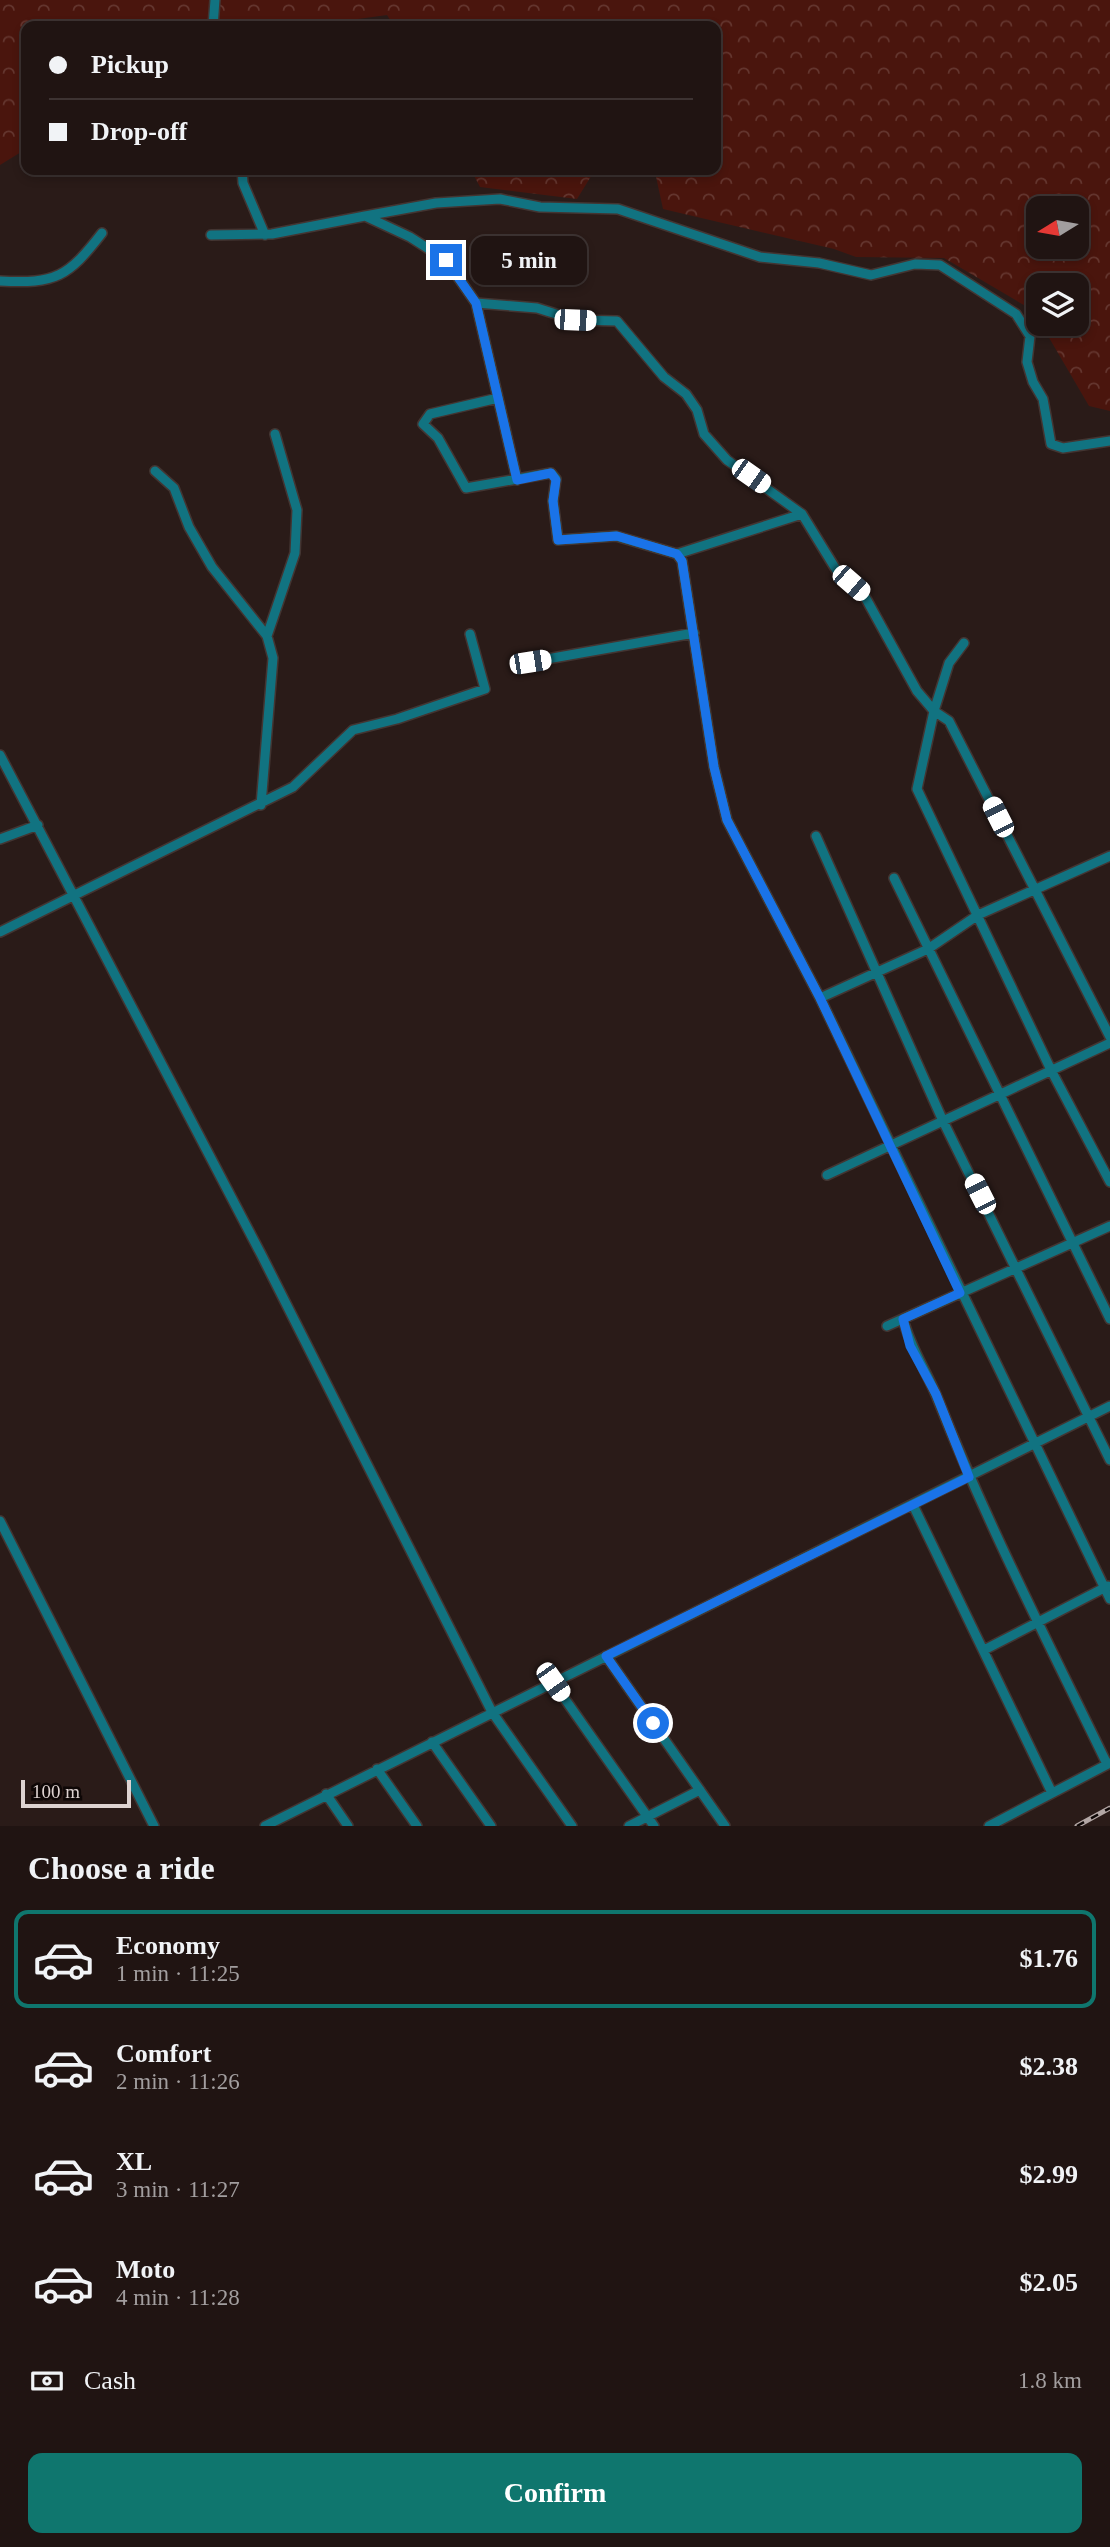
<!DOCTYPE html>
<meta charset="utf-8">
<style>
body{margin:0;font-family:"Times New Roman",serif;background:#281d1b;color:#f1f3f6;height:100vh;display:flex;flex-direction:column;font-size:26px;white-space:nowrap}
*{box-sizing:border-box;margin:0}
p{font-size:23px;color:#a29e9f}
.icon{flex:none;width:38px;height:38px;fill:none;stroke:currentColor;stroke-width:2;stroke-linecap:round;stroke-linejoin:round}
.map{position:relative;height:1826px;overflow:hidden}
.drawer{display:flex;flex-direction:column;background:#201412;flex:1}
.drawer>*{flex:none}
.banner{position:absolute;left:21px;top:21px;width:700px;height:154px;border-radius:14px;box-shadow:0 4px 10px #0003,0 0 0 2px #3d3332;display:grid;align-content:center;height:154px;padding:0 28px;background:#201412}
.needle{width:46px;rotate:259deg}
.buttons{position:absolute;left:1026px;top:196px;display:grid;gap:14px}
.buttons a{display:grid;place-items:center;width:63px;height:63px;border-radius:14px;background:#201412;box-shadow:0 4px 10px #0003,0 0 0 2px #3d3332;font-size:35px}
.scale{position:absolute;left:21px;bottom:18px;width:110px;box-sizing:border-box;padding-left:7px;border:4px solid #ded3d1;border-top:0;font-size:19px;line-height:24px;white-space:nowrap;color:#ded3d1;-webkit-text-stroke:5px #0e0706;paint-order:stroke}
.end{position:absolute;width:32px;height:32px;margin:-16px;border:9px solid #1a73e8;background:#fff;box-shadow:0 0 0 4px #fff}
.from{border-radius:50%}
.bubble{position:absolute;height:49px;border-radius:14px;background:#201412;box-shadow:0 4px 10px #0003,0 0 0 2px #3d3332;font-size:23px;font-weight:700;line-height:49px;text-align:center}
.car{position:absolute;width:21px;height:42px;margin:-21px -10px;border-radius:9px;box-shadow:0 0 5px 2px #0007;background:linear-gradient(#fff 24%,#345 0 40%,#fff 0 76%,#345 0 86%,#fff 0)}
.banner b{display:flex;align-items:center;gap:24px;height:66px;font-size:26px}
.banner b+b{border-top:2px solid #3d3332}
.banner i{width:18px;height:18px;background:#f1f3f6}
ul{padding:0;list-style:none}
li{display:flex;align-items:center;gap:21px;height:98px;margin:0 14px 10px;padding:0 14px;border:4px solid transparent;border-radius:14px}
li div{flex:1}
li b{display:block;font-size:26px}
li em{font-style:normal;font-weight:700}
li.selected{border-color:#0f766e}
li>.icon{width:63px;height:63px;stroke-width:1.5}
h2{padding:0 28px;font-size:32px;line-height:84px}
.pay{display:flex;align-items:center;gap:18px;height:77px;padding:0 28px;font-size:26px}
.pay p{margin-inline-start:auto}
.primary-button{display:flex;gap:14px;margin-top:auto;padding:14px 28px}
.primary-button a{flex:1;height:80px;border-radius:14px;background:#0f766e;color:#fff;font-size:28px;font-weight:700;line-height:80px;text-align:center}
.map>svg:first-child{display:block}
.park{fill:url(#park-crowns);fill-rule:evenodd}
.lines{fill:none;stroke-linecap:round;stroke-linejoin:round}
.minor-casing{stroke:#433532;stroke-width:12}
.minor{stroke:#117381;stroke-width:9}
.rail-casing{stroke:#b3a7a5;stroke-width:5}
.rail{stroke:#0e0706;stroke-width:2.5;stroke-dasharray:8;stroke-linecap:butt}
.route{stroke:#1a73e8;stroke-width:9}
</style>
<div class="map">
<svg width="1110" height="1826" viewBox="0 0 1110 1826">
<defs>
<pattern id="park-crowns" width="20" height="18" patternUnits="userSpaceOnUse" patternTransform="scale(1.75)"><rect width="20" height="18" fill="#4a150d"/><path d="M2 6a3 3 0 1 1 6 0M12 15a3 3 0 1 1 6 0" fill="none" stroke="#64362f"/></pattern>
</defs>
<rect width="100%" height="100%" fill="#2a1b18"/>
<path class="park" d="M 0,0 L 1110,0 L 1110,411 L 1089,406 L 1041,324 L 1076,324 L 1076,285 L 1038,285 L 1038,318 L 1034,311 L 944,258 L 856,257 L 834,249 L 663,209 L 655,172 L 648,170 L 716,170 L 716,26 L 394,26 L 387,15 L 307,26 L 185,23 L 181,26 L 26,26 L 26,149 L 0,165 ZM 1038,208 L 1076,208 L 1076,247 L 1038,247 Z
M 471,170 L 595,170 L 577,199 L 480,187 Z"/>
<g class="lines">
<defs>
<path id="minor" d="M 213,26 L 215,0
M 242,170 L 243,183 L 265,235
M 365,216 L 436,203 L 500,199 L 540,207 L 618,209 L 760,257 L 819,263 L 871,275 L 915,264 L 940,265 L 1016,314 L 1030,336 L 1027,362 L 1033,382 L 1043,399 L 1051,444 L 1063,448 L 1110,441
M 211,235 L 272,234 L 365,216 L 410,237 L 446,260 L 476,303 L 537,308 L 575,320 L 617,321 L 664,377 L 686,394 L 697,410 L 704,434 L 727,460 L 802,514 L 837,571 L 864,595 L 917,691 L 934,711 L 949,721 L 1110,1037
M 0,281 C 56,284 68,277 102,233
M 476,303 L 517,480
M 498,398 L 430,414 L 423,424 L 438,438 L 466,488 L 551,473 L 556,479 L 553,501 L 558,540 L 616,536 L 677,554 L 682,561 L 714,767 L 727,820 L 820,998 L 1110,1599
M 155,471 L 174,488 L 189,527 L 212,567 L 267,636 L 273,658 L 261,805
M 677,554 L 802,514
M 267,636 L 295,553 L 297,510 L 275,434
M 964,643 L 949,663 L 934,711 L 917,789 L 1051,1070 L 1110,1182
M 530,662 L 694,633
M 0,755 L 261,1254 L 492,1712 L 572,1826
M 816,836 L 943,1121 L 1110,1460
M 0,839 L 38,825
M 894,878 L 1110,1319
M 0,932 L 293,787 L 353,730 L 397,719 L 485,689 L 470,634
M 820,998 L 928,949 L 978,915 L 1110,856
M 827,1175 L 1110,1043
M 903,1319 C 911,1350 928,1373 939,1402 C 988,1526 1049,1644 1107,1764
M 887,1326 L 1110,1226
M 913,1505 L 1052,1793
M 0,1521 L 154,1826
M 984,1650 L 1108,1586
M 606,1656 L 725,1826
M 553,1682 L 654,1826
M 432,1742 L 491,1826
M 377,1769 L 417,1826
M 326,1794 L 348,1826
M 265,1826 L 1110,1406
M 629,1826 L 700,1790
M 989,1826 L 1110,1763"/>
</defs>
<use href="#minor" class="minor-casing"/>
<use href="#minor" class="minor"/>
<defs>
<path id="rail" d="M 1077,1826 L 1110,1808"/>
</defs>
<use href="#rail" class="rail-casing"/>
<use href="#rail" class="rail"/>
</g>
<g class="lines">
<path class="route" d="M 446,260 L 476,303 L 517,480 L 551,473 L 556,480 L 553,501 L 558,540 L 617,536 L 677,554 L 682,561 L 714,767 L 727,820 L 820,998 L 960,1293 L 903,1319 L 910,1346 L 936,1394 L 969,1477 L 606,1656 L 653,1723"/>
</g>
</svg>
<div class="buttons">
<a><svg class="needle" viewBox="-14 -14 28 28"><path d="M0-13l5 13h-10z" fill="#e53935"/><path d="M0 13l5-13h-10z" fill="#a29e9f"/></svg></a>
<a><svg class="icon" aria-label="layers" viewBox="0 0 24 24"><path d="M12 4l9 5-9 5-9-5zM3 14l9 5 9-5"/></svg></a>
</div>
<div class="scale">100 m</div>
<i class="end from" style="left:653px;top:1723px"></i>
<i class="end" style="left:446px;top:260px"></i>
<div class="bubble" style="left:471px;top:236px;width:116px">5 min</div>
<i class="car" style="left:575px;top:320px;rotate:92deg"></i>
<i class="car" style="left:751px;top:476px;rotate:125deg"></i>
<i class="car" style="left:851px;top:583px;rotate:131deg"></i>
<i class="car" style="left:530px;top:662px;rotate:81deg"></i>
<i class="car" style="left:998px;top:817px;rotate:333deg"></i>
<i class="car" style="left:980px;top:1194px;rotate:333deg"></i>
<i class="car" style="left:553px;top:1682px;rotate:145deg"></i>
<div class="banner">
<b><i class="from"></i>Pickup</b>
<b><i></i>Drop-off</b>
</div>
</div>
<section class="drawer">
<h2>Choose a ride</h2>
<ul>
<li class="selected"><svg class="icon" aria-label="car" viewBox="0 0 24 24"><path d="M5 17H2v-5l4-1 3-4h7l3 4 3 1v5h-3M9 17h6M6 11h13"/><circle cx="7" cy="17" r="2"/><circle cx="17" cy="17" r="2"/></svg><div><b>Economy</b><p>1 min · 11:25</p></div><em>$1.76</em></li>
<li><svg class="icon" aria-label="car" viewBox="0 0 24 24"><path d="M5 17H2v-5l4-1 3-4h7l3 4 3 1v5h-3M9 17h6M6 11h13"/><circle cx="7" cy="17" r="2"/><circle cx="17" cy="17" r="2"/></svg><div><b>Comfort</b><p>2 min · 11:26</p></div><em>$2.38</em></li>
<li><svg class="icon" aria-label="car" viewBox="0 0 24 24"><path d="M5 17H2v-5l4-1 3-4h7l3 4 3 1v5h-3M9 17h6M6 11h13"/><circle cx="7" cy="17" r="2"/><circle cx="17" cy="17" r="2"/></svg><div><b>XL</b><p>3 min · 11:27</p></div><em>$2.99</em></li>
<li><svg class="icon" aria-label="car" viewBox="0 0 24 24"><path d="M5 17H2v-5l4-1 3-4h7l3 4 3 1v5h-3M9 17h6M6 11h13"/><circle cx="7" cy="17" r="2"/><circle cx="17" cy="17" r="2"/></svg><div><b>Moto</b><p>4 min · 11:28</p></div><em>$2.05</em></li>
</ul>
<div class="pay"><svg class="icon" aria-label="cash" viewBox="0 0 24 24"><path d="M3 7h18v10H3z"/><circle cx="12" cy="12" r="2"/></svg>Cash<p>1.8 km</p></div>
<div class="primary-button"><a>Confirm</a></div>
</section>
